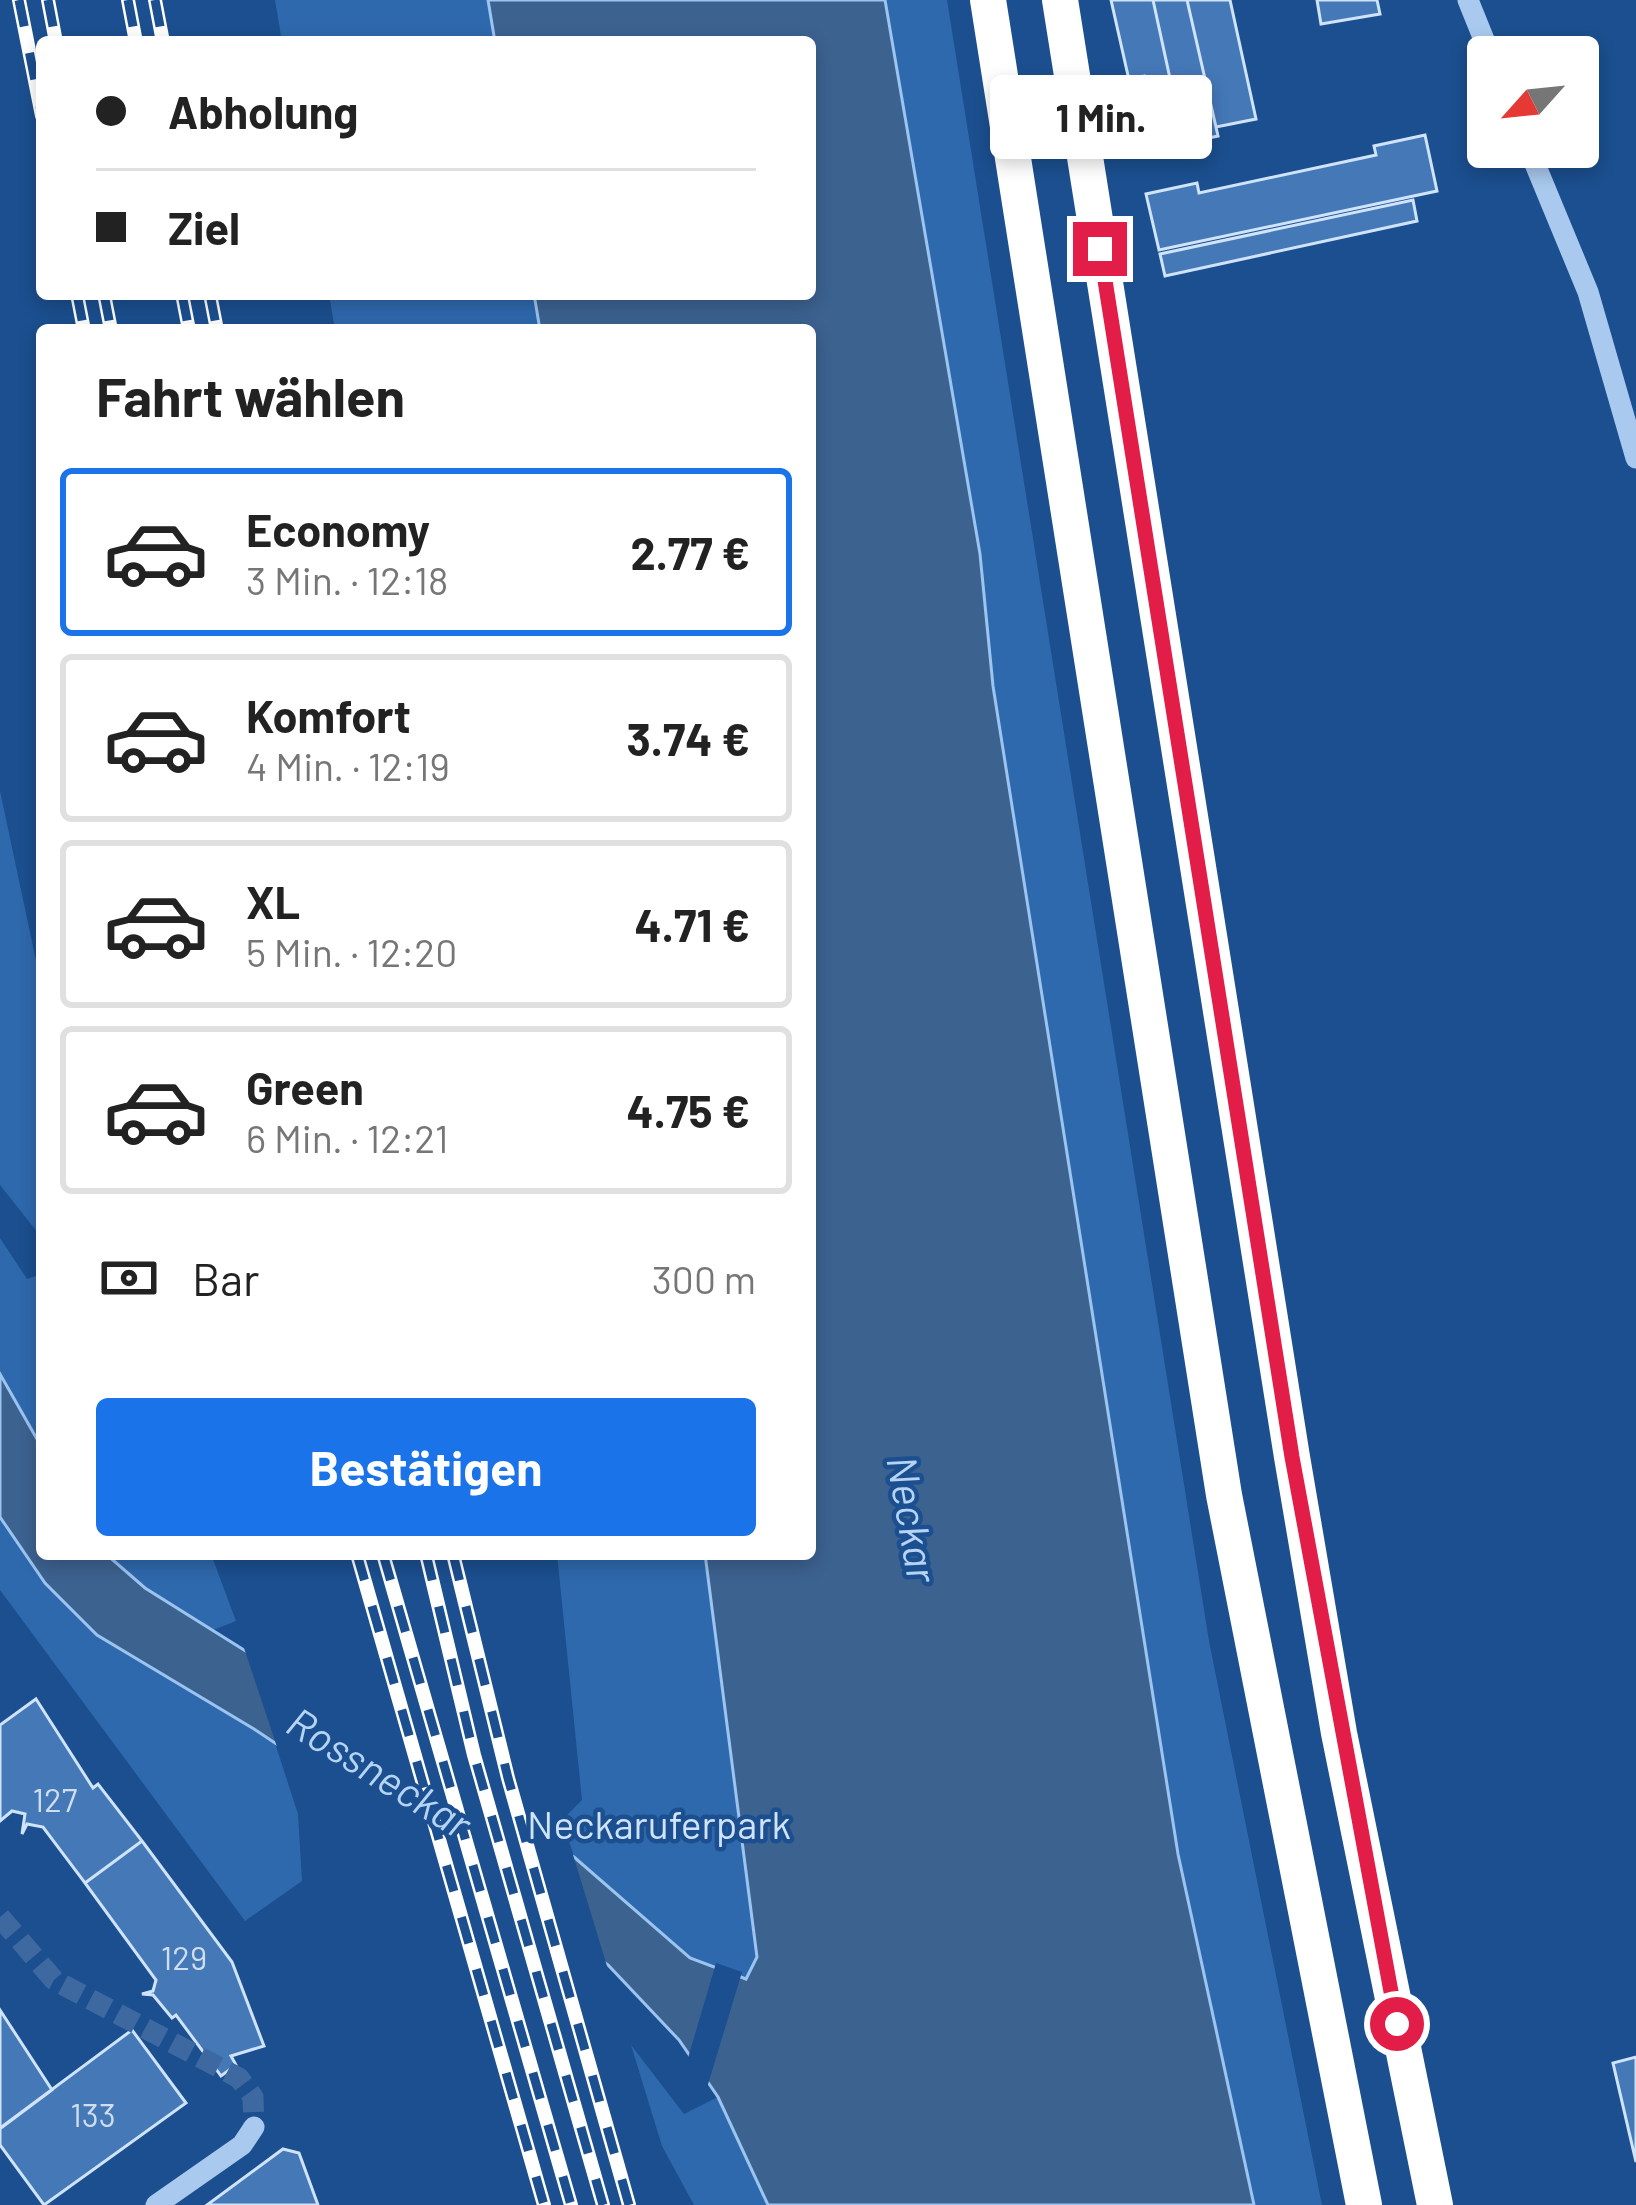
<!DOCTYPE html>
<html lang="de">
<meta charset="utf-8">
<style>
body{margin:0;font-family:Barlow,sans-serif;background:#f2f2f2;color:#222;height:100vh;display:flex;flex-direction:column;font-size:45px;white-space:nowrap}
*{box-sizing:border-box;margin:0}
p{font-size:39px;color:#767676}
.icon{flex:none;width:66px;height:66px;fill:none;stroke:currentColor;stroke-width:2;stroke-linecap:round;stroke-linejoin:round}
.map{position:relative;flex:1;overflow:hidden}
.drawer{position:absolute;left:36px;top:324px;width:780px;height:1236px;display:flex;flex-direction:column;background:#fff;border-radius:12px;box-shadow:0 6px 18px #0003}
.drawer>*{flex:none}
.hud{position:absolute;left:36px;top:36px;width:780px;height:264px;border-radius:12px;box-shadow:0 6px 18px #0003;display:grid;align-content:center;height:264px;padding:0 60px;background:#fff}
.needle{width:78px;rotate:243deg}
.fabs{position:absolute;left:1467px;top:36px;display:grid;gap:24px}
.fabs a{display:grid;place-items:center;width:132px;height:132px;border-radius:12px;background:#fff;box-shadow:0 6px 18px #0003;font-size:60px}
.end{position:absolute;width:54px;height:54px;margin:-27px;border:15px solid #e11d48;background:#fff;box-shadow:0 0 0 6px #fff}
.from{border-radius:50%}
.bubble{position:absolute;height:84px;border-radius:12px;background:#fff;box-shadow:0 6px 18px #0003;font-size:39px;font-weight:700;line-height:84px;text-align:center}
.hud b{display:flex;align-items:center;gap:42px;height:114px;font-size:45px}
.hud b+b{border-top:3px solid #e0e0e0}
.hud i{width:30px;height:30px;background:#222}
ul{padding:0;list-style:none}
li{display:flex;align-items:center;gap:36px;height:168px;margin:0 24px 18px;padding:0 36px;border:6px solid #e0e0e0;border-radius:12px}
li div{flex:1}
li b{display:block;font-size:45px}
li em{font-style:normal;font-weight:700}
li.active{border-color:#1a73e8}
li>.icon{width:108px;height:108px;stroke-width:1.5}
h2{padding:0 60px;font-size:54px;line-height:144px}
.pay{display:flex;align-items:center;gap:30px;height:132px;padding:0 60px;font-size:45px}
.pay p{margin-inline-start:auto}
.cta{display:flex;gap:24px;margin-top:auto;padding:24px 60px}
.cta a{flex:1;height:138px;border-radius:12px;background:#1a73e8;color:#fff;font-size:48px;font-weight:700;line-height:138px;text-align:center}
.map>svg:first-child{display:block}
.green{fill:#2e69ad}
.water{fill:#3c6290;stroke:#9cc4f0;stroke-width:3}
.pier{fill:#1b4f8f}
.building{fill:#4478b7;stroke:#cfe3fa;stroke-width:3}
.lines{fill:none;stroke-linecap:round;stroke-linejoin:round}
.minor-tunnel{stroke:#3d69a0;stroke-width:21;stroke-dasharray:21 10;stroke-linecap:butt}
.minor{stroke:#a9c9ee;stroke-width:21}
.highway{stroke:#fff;stroke-width:36}
.rail-casing{stroke:#fff;stroke-width:14}
.rail{stroke:#1b4f8f;stroke-width:9;stroke-dasharray:27;stroke-linecap:butt}
.route{stroke:#e11d48;stroke-width:15}
.labels{text-anchor:middle;stroke-width:9;stroke-linejoin:round;paint-order:stroke}
.number-label{font-size:33px;fill:#d0dded}
.park-label{font-size:39px;fill:#cfe3fa;stroke:#1b4f8f}
.water-label{font-size:42px;font-style:italic;fill:#b5d3f5;stroke:#1b4f8f}
</style>
<div class="map">
<svg width="1636" height="2205" viewBox="0 0 1636 2205">
<rect width="100%" height="100%" fill="#1b4f8f"/>
<path class="green" d="M 275,0 L 488,0 L 495,42 L 282,42 Z
M 885,0 L 947,0 L 1209,1641 L 1322,2205 L 1254,2205 L 1178,1854 L 993,686 L 980,554 Z
M 329,294 L 534,294 L 540,330 L 335,330 Z
M 0,791 L 42,989 L 42,1238 L 0,1185 Z
M 0,1238 L 27,1279 L 42,1274 L 42,1448 L 0,1374 Z
M 0,1517 L 45,1583 L 275,1743 L 298,1814 L 302,1881 L 245,1921 L 0,1590 Z
M 106,1554 L 211,1554 L 236,1621 L 213,1630 L 145,1588 Z
M 557,1554 L 705,1554 L 757,1957 L 746,1979 L 690,1958 L 574,1857 L 562,1820 L 582,1800 Z
M 631,2045 L 684,2114 L 718,2097 L 768,2205 L 694,2205 L 662,2146 Z"/>
<path class="water" d="M 488,0 L 885,0 L 980,554 L 993,686 L 1178,1854 L 1254,2205 L 768,2205 L 718,2097 L 679,2040 L 608,1965 L 254,1729 L 97,1635 L 45,1583 L 0,1517 L 0,1374 L 42,1448 L 42,1554 L 106,1554 L 145,1588 L 574,1857 L 690,1958 L 746,1979 L 757,1957 L 705,1554 L 810,1554 L 810,330 L 540,330 L 534,294 L 810,294 L 810,42 L 495,42 Z"/>
<path class="pier" d="M 242,1642 L 571,1848 L 610,1976 L 279,1753 Z
M 716,1963 L 742,1972 L 706,2091 L 688,2058 Z"/>
<path class="building" d="M 1111,0 L 1153,0 L 1176,106 L 1150,106 L 1144,76 L 1129,80 Z
M 1153,0 L 1187,0 L 1218,136 L 1184,143 Z
M 1187,0 L 1230,0 L 1256,119 L 1216,127 Z
M 1317,0 L 1377,0 L 1380,14 L 1321,24 Z
M 1156,105 L 1163,140 L 1142,144 L 1136,109 Z
M 1425,135 L 1437,191 L 1159,250 L 1146,194 L 1197,183 L 1199,193 L 1376,155 L 1374,146 Z
M 1413,200 L 1417,221 L 1165,276 L 1160,254 Z
M 36,1699 L 93,1788 L 98,1784 L 142,1841 L 85,1883 L 43,1827 L 27,1824 L 22,1834 L 25,1814 L 12,1811 L 0,1821 L 0,1725 Z
M 142,1841 L 232,1962 L 264,2046 L 231,2056 L 236,2065 L 221,2076 L 176,2015 L 172,2018 L 153,1995 L 142,1994 L 153,1991 L 156,1980 L 85,1883 Z
M 0,2010 L 52,2090 L 1,2128 L 0,2127 Z
M 132,2030 L 186,2103 L 44,2205 L 0,2145 L 0,2128 Z
M 1636,2057 L 1636,2162 L 1613,2063 Z
M 283,2149 L 299,2153 L 318,2205 L 207,2205 Z"/>
<g class="lines">
<path class="minor-tunnel" d="M 0,1917 L 54,1980 L 239,2078 L 253,2097 L 254,2127"/>
<path class="minor" d="M 1468,0 L 1491,57
M 1528,147 L 1588,292 L 1636,458
M 156,2205 L 242,2145 L 254,2127"/>
<path class="highway" d="M 988,0 L 1224,1495 L 1364,2205
M 1060,0 L 1292,1457 L 1339,1733 L 1435,2205"/>
<defs>
<path id="rail" d="M 19,0 L 42,116
M 48,0 L 56,42
M 128,0 L 136,42
M 155,0 L 163,42
M 77,294 L 84,330
M 104,294 L 111,330
M 182,294 L 189,330
M 210,294 L 217,330
M 357,1554 L 544,2205
M 383,1554 L 571,2205
M 426,1554 L 474,1755 L 603,2205
M 453,1554 L 508,1778 L 629,2205"/>
</defs>
<use href="#rail" class="rail-casing"/>
<use href="#rail" class="rail"/>
</g>
<g class="lines">
<path class="route" d="M 1100,249 L 1292,1457 L 1397,2024"/>
</g>
<g class="labels">
<g class="number-label">
<text x="55" y="1812">127</text>
<text x="184" y="1970">129</text>
<text x="93" y="2127">133</text>
</g>
<g class="park-label">
<text x="659" y="1839">Neckaruferpark</text>
</g>
<g class="water-label">
<text transform="translate(912 1519) rotate(80)" y="15">Neckar</text>
<text transform="translate(379 1773) rotate(32)" y="15">Rossneckar</text>
</g>
</g>
</svg>
<div class="fabs">
<a><svg class="needle" viewBox="-14 -14 28 28"><path d="M0-13l5 13h-10z" fill="#e53935"/><path d="M0 13l5-13h-10z" fill="#767676"/></svg></a>
</div>
<i class="end from" style="left:1397px;top:2024px"></i>
<i class="end" style="left:1100px;top:249px"></i>
<div class="bubble" style="left:990px;top:75px;width:222px">1 Min.</div>
<div class="hud">
<b><i class="from"></i>Abholung</b>
<b><i></i>Ziel</b>
</div>
<section class="drawer">
<h2>Fahrt wählen</h2>
<ul>
<li class="active"><svg class="icon" aria-label="car" viewBox="0 0 24 24"><path d="M5 17H2v-5l4-1 3-4h7l3 4 3 1v5h-3M9 17h6M6 11h13"/><circle cx="7" cy="17" r="2"/><circle cx="17" cy="17" r="2"/></svg><div><b>Economy</b><p>3 Min. · 12:18</p></div><em>2.77 €</em></li>
<li><svg class="icon" aria-label="car" viewBox="0 0 24 24"><path d="M5 17H2v-5l4-1 3-4h7l3 4 3 1v5h-3M9 17h6M6 11h13"/><circle cx="7" cy="17" r="2"/><circle cx="17" cy="17" r="2"/></svg><div><b>Komfort</b><p>4 Min. · 12:19</p></div><em>3.74 €</em></li>
<li><svg class="icon" aria-label="car" viewBox="0 0 24 24"><path d="M5 17H2v-5l4-1 3-4h7l3 4 3 1v5h-3M9 17h6M6 11h13"/><circle cx="7" cy="17" r="2"/><circle cx="17" cy="17" r="2"/></svg><div><b>XL</b><p>5 Min. · 12:20</p></div><em>4.71 €</em></li>
<li><svg class="icon" aria-label="car" viewBox="0 0 24 24"><path d="M5 17H2v-5l4-1 3-4h7l3 4 3 1v5h-3M9 17h6M6 11h13"/><circle cx="7" cy="17" r="2"/><circle cx="17" cy="17" r="2"/></svg><div><b>Green</b><p>6 Min. · 12:21</p></div><em>4.75 €</em></li>
</ul>
<div class="pay"><svg class="icon" aria-label="cash" viewBox="0 0 24 24"><path d="M3 7h18v10H3z"/><circle cx="12" cy="12" r="2"/></svg>Bar<p>300 m</p></div>
<div class="cta"><a>Bestätigen</a></div>
</section>
</div>
